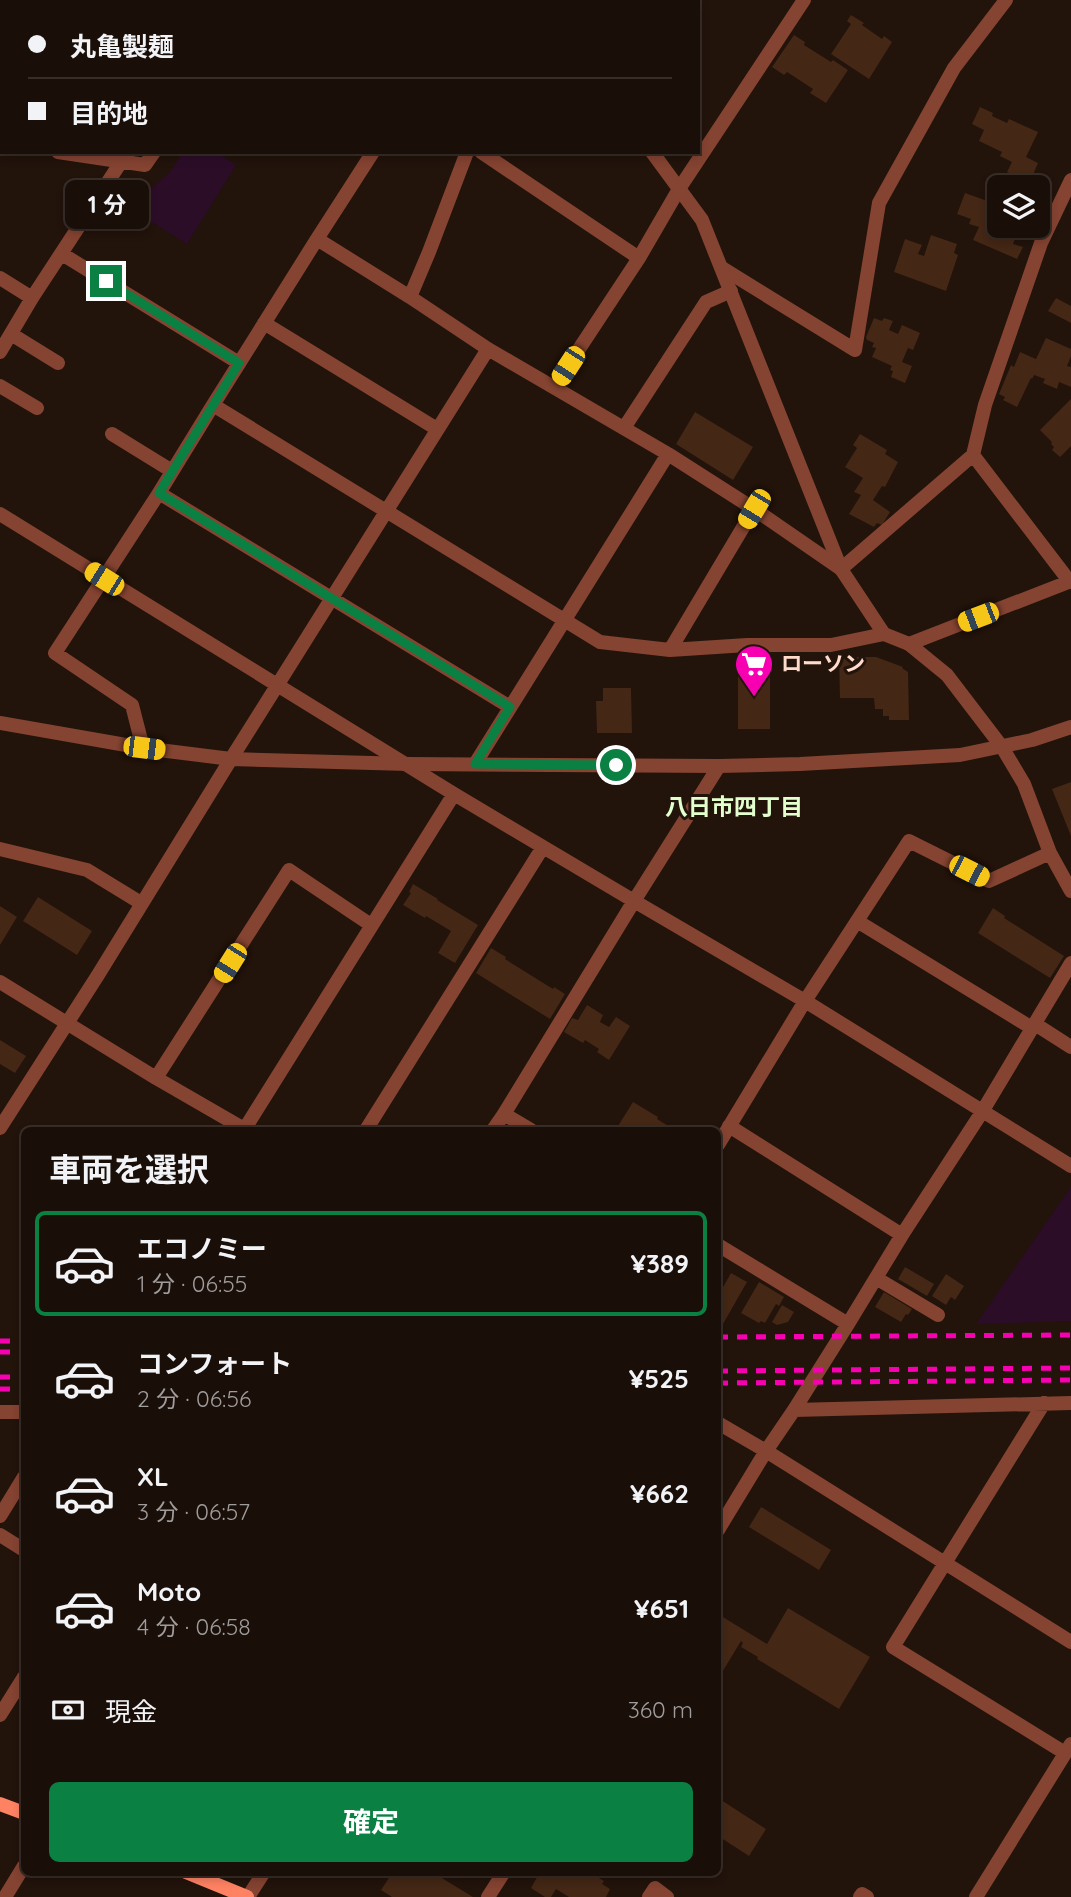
<!DOCTYPE html>
<html lang="ja">
<meta charset="utf-8">
<style>
body{margin:0;font-family:Quicksand,"Noto Sans JP",sans-serif;background:#271c16;color:#f1f3f6;height:100vh;display:flex;flex-direction:column;font-size:26px;white-space:nowrap}
*{box-sizing:border-box;margin:0}
p{font-size:23px;color:#9f9c9c}
.icon{flex:none;width:38px;height:38px;fill:none;stroke:currentColor;stroke-width:2;stroke-linecap:round;stroke-linejoin:round}
.map{position:relative;flex:1;overflow:hidden}
.details{position:absolute;left:21px;top:1127px;width:700px;height:749px;display:flex;flex-direction:column;background:#1a0e08;border-radius:10px;box-shadow:0 4px 10px #0003,0 0 0 2px #382e29}
.details>*{flex:none}
.guide{position:absolute;left:0px;top:0px;width:700px;height:154px;box-shadow:0 4px 10px #0003,0 0 0 2px #382e29;display:grid;align-content:center;height:154px;padding:0 28px;background:#1a0e08}
.buttons{position:absolute;left:987px;top:175px;display:grid;gap:14px}
.buttons a{display:grid;place-items:center;width:63px;height:63px;border-radius:10px;background:#1a0e08;box-shadow:0 4px 10px #0003,0 0 0 2px #382e29;font-size:35px}
.end{position:absolute;width:32px;height:32px;margin:-16px;border:9px solid #0b8043;background:#fff;box-shadow:0 0 0 4px #fff}
.from{border-radius:50%}
.bubble{position:absolute;height:49px;border-radius:10px;background:#1a0e08;box-shadow:0 4px 10px #0003,0 0 0 2px #382e29;font-size:23px;font-weight:700;line-height:49px;text-align:center}
.car{position:absolute;width:21px;height:42px;margin:-21px -10px;border-radius:9px;box-shadow:0 0 5px 2px #0007;background:linear-gradient(#f5c518 24%,#345 0 40%,#f5c518 0 76%,#345 0 86%,#f5c518 0)}
.guide b{display:flex;align-items:center;gap:24px;height:66px;font-size:26px}
.guide b+b{border-top:2px solid #382e29}
.guide i{width:18px;height:18px;background:#f1f3f6}
ul{padding:0;list-style:none}
li{display:flex;align-items:center;gap:21px;height:105px;margin:0 14px 10px;padding:0 14px;border:4px solid transparent;border-radius:10px}
li div{flex:1}
li b{display:block;font-size:26px}
li em{font-style:normal;font-weight:700}
li.active{border-color:#0b8043}
li>.icon{width:63px;height:63px;stroke-width:1.5}
h2{padding:0 28px;font-size:32px;line-height:84px}
.pay{display:flex;align-items:center;gap:18px;height:77px;padding:0 28px;font-size:26px}
.pay p{margin-inline-start:auto}
.cta{display:flex;gap:14px;margin-top:auto;padding:14px 28px}
.cta a{flex:1;height:80px;border-radius:10px;background:#0b8043;color:#fff;font-size:28px;font-weight:700;line-height:80px;text-align:center}
.map>svg:first-child{display:block}
.green{fill:#2c0d28}
.building{fill:#442715}
.lines{fill:none;stroke-linecap:round;stroke-linejoin:round}
.minor{stroke:#854331;stroke-width:14}
.tertiary{stroke:#854331;stroke-width:14}
.secondary{stroke:#ff8263;stroke-width:14}
.rail{stroke:#f700b2;stroke-width:5;stroke-dasharray:10 9;stroke-linecap:butt}
.route{stroke:#0b8043;stroke-width:9}
.labels{text-anchor:middle;stroke-width:6;stroke-linejoin:round;paint-order:stroke}
.poi-label{font-size:21px;font-weight:bold;fill:#ffdbcc;stroke:#22130b;text-anchor:start}
.neighbourhood-label{font-size:23px;font-weight:bold;fill:#e4ffce;stroke:#22130b}
</style>
<div class="map">
<svg width="1071" height="1897" viewBox="0 0 1071 1897">
<rect width="100%" height="100%" fill="#22130b"/>
<path class="green" d="M 183,152 L 216,152 L 236,165 L 187,244 L 129,208 L 170,172 Z
M 1071,1187 L 1071,1321 L 976,1324 Z"/>
<path class="building" d="M 851,15 L 864,23 L 862,25 L 882,39 L 884,36 L 892,42 L 869,79 L 831,54 L 851,24 L 847,21 Z
M 794,35 L 805,42 L 804,45 L 831,62 L 833,60 L 848,70 L 826,103 L 810,93 L 813,89 L 787,72 L 784,75 L 772,67 Z
M 980,107 L 993,113 L 992,116 L 1007,123 L 1009,119 L 1038,132 L 1026,157 L 1038,163 L 1030,182 L 1007,172 L 1012,162 L 1000,156 L 1002,152 L 979,141 L 984,130 L 972,124 Z
M 965,193 L 993,203 L 989,215 L 999,219 L 999,226 L 1019,226 L 1013,244 L 1023,247 L 1017,259 L 973,240 L 979,227 L 969,224 L 971,219 L 957,214 Z
M 1038,201 L 1049,205 L 1042,227 L 1038,226 Z
M 931,235 L 957,244 L 954,253 L 958,255 L 946,291 L 894,272 L 905,239 L 922,245 L 918,254 L 924,256 Z
M 1056,298 L 1071,306 L 1071,323 L 1048,311 Z
M 874,318 L 882,321 L 884,318 L 893,321 L 889,330 L 898,334 L 902,325 L 920,333 L 913,350 L 908,348 L 902,362 L 912,366 L 905,383 L 891,377 L 893,371 L 890,370 L 892,366 L 872,357 L 876,348 L 872,347 L 874,343 L 867,340 L 866,337 Z
M 1046,338 L 1071,349 L 1071,356 L 1067,366 L 1071,367 L 1071,387 L 1059,382 L 1057,389 L 1043,383 L 1045,379 L 1034,375 L 1032,379 L 1031,378 L 1017,407 L 1003,400 L 1005,397 L 999,394 L 1011,365 L 1014,367 L 1020,352 L 1036,359 Z
M 1071,399 L 1071,446 L 1060,457 L 1052,450 L 1054,447 L 1051,444 L 1052,442 L 1040,430 Z
M 695,412 L 753,447 L 733,480 L 676,444 Z
M 860,434 L 887,450 L 885,454 L 898,462 L 885,487 L 882,486 L 873,500 L 890,512 L 882,525 L 877,523 L 874,527 L 849,514 L 861,495 L 854,492 L 863,478 L 845,467 L 857,448 L 853,445 Z
M 839,657 L 876,657 L 903,667 L 902,668 L 908,672 L 909,720 L 889,720 L 889,716 L 883,716 L 883,709 L 875,709 L 874,698 L 840,698 Z
M 738,667 L 770,667 L 770,729 L 738,729 Z
M 603,688 L 631,688 L 632,733 L 597,733 L 596,701 L 603,701 Z
M 1071,782 L 1071,836 L 1052,789 Z
M 413,884 L 438,899 L 437,900 L 478,925 L 455,963 L 438,953 L 451,931 L 426,916 L 425,918 L 403,905 L 411,893 L 409,892 Z
M 38,897 L 92,931 L 77,955 L 23,921 Z
M 0,906 L 17,917 L 0,945 Z
M 993,908 L 1005,916 L 1004,918 L 1064,956 L 1050,978 L 978,933 Z
M 491,948 L 506,957 L 505,959 L 553,989 L 554,987 L 565,994 L 550,1019 L 476,973 Z
M 587,1005 L 603,1015 L 600,1022 L 609,1027 L 616,1017 L 630,1026 L 609,1060 L 597,1052 L 599,1049 L 585,1040 L 583,1043 L 564,1032 L 572,1018 L 578,1020 Z
M 0,1040 L 26,1056 L 15,1073 L 0,1064 Z
M 633,1102 L 658,1117 L 657,1119 L 675,1130 L 626,1130 L 618,1126 Z
M 905,1267 L 934,1284 L 927,1296 L 898,1279 Z
M 731,1273 L 747,1282 L 723,1324 L 718,1321 L 718,1296 Z
M 946,1274 L 964,1286 L 955,1300 L 951,1297 L 946,1305 L 932,1296 Z
M 759,1282 L 784,1297 L 779,1306 L 776,1304 L 765,1323 L 761,1321 L 759,1323 L 741,1313 Z
M 884,1292 L 912,1309 L 908,1315 L 906,1314 L 901,1322 L 875,1307 Z
M 782,1305 L 794,1312 L 788,1322 L 777,1325 L 772,1322 Z
M 761,1507 L 831,1550 L 819,1570 L 749,1527 Z
M 788,1608 L 870,1657 L 839,1709 L 757,1659 L 758,1657 L 741,1647 L 743,1643 L 741,1641 L 718,1679 L 718,1614 L 767,1644 Z
M 718,1798 L 766,1829 L 749,1856 L 718,1836 Z
M 393,1872 L 432,1872 L 473,1897 L 392,1897 L 381,1890 Z
M 540,1872 L 583,1872 L 588,1876 L 590,1873 L 604,1881 L 602,1884 L 610,1889 L 606,1897 L 569,1897 L 556,1889 L 551,1897 L 545,1897 L 531,1888 Z"/>
<g class="lines">
<path class="minor" d="M 252,0 L 254,2
M 50,2 L 50,0
M 219,2 L 219,0
M 306,2 L 307,0
M 551,2 L 552,0
M 0,16 L 2,16
M 0,143 L 2,143
M 58,152 L 145,165 L 154,152
M 481,152 L 639,258
M 317,239 L 373,152
M 62,254 L 239,363
M 722,268 L 855,350 L 879,203 L 954,68 L 1006,0
M 0,278 L 32,298
M 410,297 L 429,252 L 467,152
M 264,323 L 437,429
M 11,334 L 58,363
M 0,352 L 32,298 L 121,162
M 0,386 L 37,408
M 554,387 L 639,258 L 679,189 L 804,0
M 213,405 L 317,239 L 410,297 L 488,349 L 668,454 L 754,509 L 841,569 L 973,455 L 1070,582
M 624,428 L 706,302 L 731,291
M 112,434 L 172,471
M 973,455 L 985,405 L 1041,243 L 1071,180
M 159,493 L 510,707
M 0,514 L 454,794 L 634,901 L 504,1114 L 531,1130
M 909,644 L 1071,581
M 670,650 L 754,509
M 1002,747 L 1024,784 L 1050,853 L 1071,891
M 143,748 L 132,705 L 55,653 L 159,493 L 213,405 L 600,642 L 670,650 L 747,645 L 831,645 L 884,634
M 231,759 L 488,349
M 475,764 L 668,454
M 719,766 L 634,901 L 805,1001 L 1071,1166
M 0,849 L 87,870 L 141,903
M 857,921 L 1032,1028
M 0,982 L 156,1078 L 246,1130
M 1035,1024 L 1071,1047
M 156,1078 L 289,870 L 371,925
M 729,1126 L 902,1235
M 244,1130 L 454,794
M 366,1130 L 543,847
M 493,1130 L 504,1114
M 718,1145 L 805,1001 L 909,841 L 989,881 L 1050,853
M 718,1245 L 848,1324
M 876,1278 L 938,1315
M 1044,1403 L 893,1647 L 1065,1753
M 794,1410 L 1071,1403
M 0,1412 L 24,1412
M 718,1423 L 766,1451 L 1071,1642
M 0,1516 L 24,1477
M 718,1530 L 766,1451 L 794,1410 L 848,1324 L 902,1235 L 982,1112 L 1071,963
M 0,1535 L 24,1550
M 0,1715 L 24,1677
M 5,1897 L 24,1866
M 248,1897 L 264,1872
M 488,1897 L 504,1872
M 649,1897 L 655,1888 L 667,1897
M 860,1897 L 862,1894 L 867,1897
M 976,1897 L 1071,1744"/>
<path class="tertiary" d="M 486,0 L 488,2
M 652,152 L 702,220 L 841,569 L 884,634 L 909,644 L 947,675 L 1002,747
M 0,723 L 143,748 L 231,759 L 408,764 L 719,766 L 800,764 L 960,755 L 1032,740 L 1071,727
M 0,1128 L 98,975 L 231,759"/>
<path class="secondary" d="M 0,1804 L 24,1813
M 186,1872 L 247,1897"/>
<path class="rail" d="M 718,1337 L 1071,1335
M 0,1341 L 24,1341
M 0,1352 L 24,1352
M 718,1371 L 1071,1368
M 0,1377 L 24,1377
M 718,1383 L 1071,1380
M 0,1389 L 24,1389"/>
</g>
<g class="lines">
<path class="route" d="M 106,281 L 239,363 L 159,493 L 510,707 L 475,764 L 616,765"/>
</g>
<defs>
<symbol id="supermarket-pin" viewBox="-11 -11 22 30"><path d="M0 17L-7.5 6A9.5 9.5 0 1 1 7.5 6Z" fill="#f700b2" stroke="#22130b"/><path d="M-6-5.5h2.5l.6 2H6L4.5 2H-2.5L-4.4-4H-6ZM-1.5 3.2a1.3 1.3 0 1 0 .1 0ZM3 3.2a1.3 1.3 0 1 0 .1 0Z" fill="#fff"/></symbol>
</defs>
<g fill-rule="evenodd">
<use href="#supermarket-pin" x="732" y="642" width="44" height="60"/>
</g>
<g class="labels">
<g class="poi-label">
<text x="781" y="671">ローソン</text>
</g>
<g class="neighbourhood-label">
<text x="734" y="815">八日市四丁目</text>
</g>
</g>
</svg>
<div class="buttons">
<a><svg class="icon" aria-label="layers" viewBox="0 0 24 24"><path d="M12 4l9 5-9 5-9-5zM3 14l9 5 9-5"/></svg></a>
</div>
<i class="end from" style="left:616px;top:765px"></i>
<i class="end" style="left:106px;top:281px"></i>
<div class="bubble" style="left:65px;top:180px;width:84px">1 分</div>
<i class="car" style="left:568px;top:366px;rotate:213deg"></i>
<i class="car" style="left:754px;top:509px;rotate:211deg"></i>
<i class="car" style="left:104px;top:579px;rotate:302deg"></i>
<i class="car" style="left:978px;top:617px;rotate:249deg"></i>
<i class="car" style="left:144px;top:748px;rotate:97deg"></i>
<i class="car" style="left:969px;top:871px;rotate:117deg"></i>
<i class="car" style="left:230px;top:963px;rotate:212deg"></i>
<div class="guide">
<b><i class="from"></i>丸亀製麺</b>
<b><i></i>目的地</b>
</div>
<section class="details">
<h2>車両を選択</h2>
<ul>
<li class="active"><svg class="icon" aria-label="car" viewBox="0 0 24 24"><path d="M5 17H2v-5l4-1 3-4h7l3 4 3 1v5h-3M9 17h6M6 11h13"/><circle cx="7" cy="17" r="2"/><circle cx="17" cy="17" r="2"/></svg><div><b>エコノミー</b><p>1 分 · 06:55</p></div><em>¥389</em></li>
<li><svg class="icon" aria-label="car" viewBox="0 0 24 24"><path d="M5 17H2v-5l4-1 3-4h7l3 4 3 1v5h-3M9 17h6M6 11h13"/><circle cx="7" cy="17" r="2"/><circle cx="17" cy="17" r="2"/></svg><div><b>コンフォート</b><p>2 分 · 06:56</p></div><em>¥525</em></li>
<li><svg class="icon" aria-label="car" viewBox="0 0 24 24"><path d="M5 17H2v-5l4-1 3-4h7l3 4 3 1v5h-3M9 17h6M6 11h13"/><circle cx="7" cy="17" r="2"/><circle cx="17" cy="17" r="2"/></svg><div><b>XL</b><p>3 分 · 06:57</p></div><em>¥662</em></li>
<li><svg class="icon" aria-label="car" viewBox="0 0 24 24"><path d="M5 17H2v-5l4-1 3-4h7l3 4 3 1v5h-3M9 17h6M6 11h13"/><circle cx="7" cy="17" r="2"/><circle cx="17" cy="17" r="2"/></svg><div><b>Moto</b><p>4 分 · 06:58</p></div><em>¥651</em></li>
</ul>
<div class="pay"><svg class="icon" aria-label="cash" viewBox="0 0 24 24"><path d="M3 7h18v10H3z"/><circle cx="12" cy="12" r="2"/></svg>現金<p>360 m</p></div>
<div class="cta"><a>確定</a></div>
</section>
</div>
